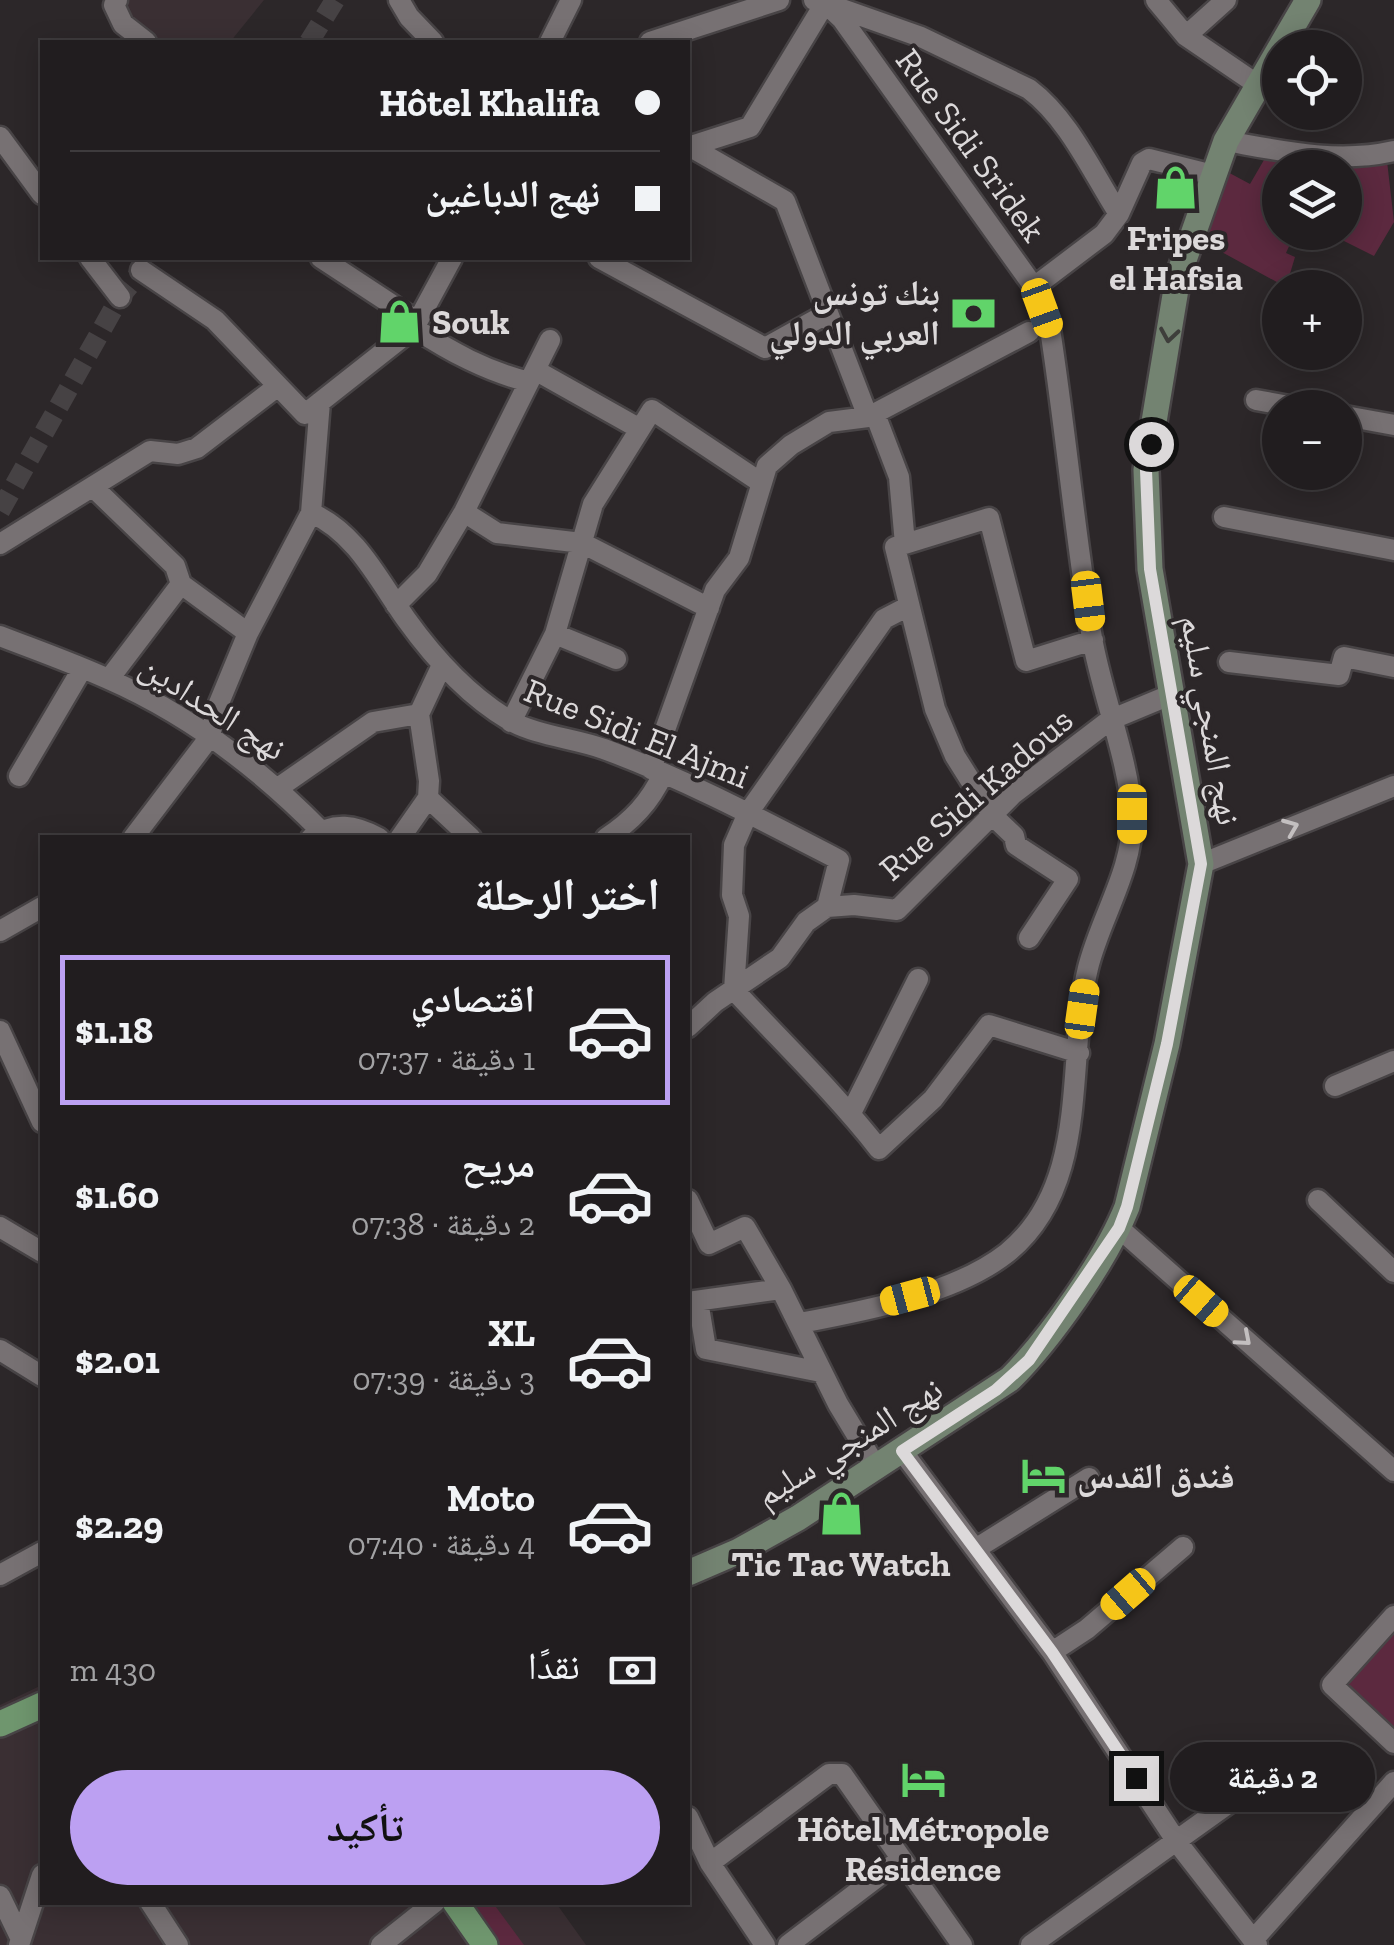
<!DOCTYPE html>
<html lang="ar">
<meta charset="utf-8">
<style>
body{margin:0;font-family:"Zilla Slab","Noto Naskh Arabic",serif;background:#292628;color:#f1f3f6;direction:rtl;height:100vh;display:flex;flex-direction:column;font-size:38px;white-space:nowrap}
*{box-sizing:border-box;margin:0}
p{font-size:32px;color:#a2a2a4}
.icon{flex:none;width:55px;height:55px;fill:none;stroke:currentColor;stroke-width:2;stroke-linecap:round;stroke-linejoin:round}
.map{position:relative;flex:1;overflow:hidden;direction:ltr}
.sheet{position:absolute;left:40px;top:835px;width:650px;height:1070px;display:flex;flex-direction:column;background:#211d1f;border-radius:0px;box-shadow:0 5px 25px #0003,0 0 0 2px #3e3b3d;direction:rtl}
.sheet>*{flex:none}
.guide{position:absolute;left:40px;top:40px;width:650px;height:220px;border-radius:0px;box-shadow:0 5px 25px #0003,0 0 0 2px #3e3b3d;direction:rtl;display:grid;align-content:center;height:220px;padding:0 30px;background:#211d1f}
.buttons{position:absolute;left:1262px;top:30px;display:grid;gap:20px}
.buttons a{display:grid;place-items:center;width:100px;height:100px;border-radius:50%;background:#211d1f;box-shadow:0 5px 25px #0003,0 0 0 2px #3e3b3d;font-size:50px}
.end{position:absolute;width:45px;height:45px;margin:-22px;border:12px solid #dcd9da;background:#111;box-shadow:0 0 0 5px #111}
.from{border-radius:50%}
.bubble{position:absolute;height:70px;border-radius:35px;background:#211d1f;box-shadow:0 5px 25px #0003,0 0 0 2px #3e3b3d;font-size:32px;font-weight:700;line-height:70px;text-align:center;direction:rtl}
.car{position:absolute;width:30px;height:60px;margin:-30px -15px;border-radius:12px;box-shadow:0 0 8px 2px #0007;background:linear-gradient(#f5c518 24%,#345 0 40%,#f5c518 0 76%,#345 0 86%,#f5c518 0)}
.guide b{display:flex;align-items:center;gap:35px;height:95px;font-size:38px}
.guide b+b{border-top:2px solid #3e3b3d}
.guide i{width:25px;height:25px;background:#f1f3f6}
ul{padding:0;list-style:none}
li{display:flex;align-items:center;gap:30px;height:150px;margin:0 20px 15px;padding:0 10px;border:5px solid transparent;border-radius:0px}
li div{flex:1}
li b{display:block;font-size:38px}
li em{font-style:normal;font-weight:700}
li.selected{border-color:#bca0f2}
li>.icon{width:90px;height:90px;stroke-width:1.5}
h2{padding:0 30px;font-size:45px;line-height:120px}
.pay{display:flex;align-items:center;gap:25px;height:110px;padding:0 30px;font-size:38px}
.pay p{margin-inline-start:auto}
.button{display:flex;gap:20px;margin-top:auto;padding:20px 30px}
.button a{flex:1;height:115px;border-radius:60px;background:#bca0f2;color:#111;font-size:40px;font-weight:700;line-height:115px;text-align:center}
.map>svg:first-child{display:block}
.built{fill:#3a2f33}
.green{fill:#5c293f}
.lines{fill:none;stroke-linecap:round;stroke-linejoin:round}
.street-tunnel{stroke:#464244;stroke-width:20;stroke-dasharray:20 10;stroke-linecap:butt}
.street-casing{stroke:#484446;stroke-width:25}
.secondary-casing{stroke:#484446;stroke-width:30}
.primary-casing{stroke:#484446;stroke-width:30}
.street{stroke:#777173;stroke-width:20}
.secondary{stroke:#738371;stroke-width:25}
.primary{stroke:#6f966e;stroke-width:25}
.oneway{stroke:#3e3e3b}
.oneway2{stroke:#c3bfc0}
.route{stroke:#dcd9da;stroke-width:12}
.labels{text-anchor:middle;stroke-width:8;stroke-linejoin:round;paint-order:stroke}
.street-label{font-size:35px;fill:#dcd9da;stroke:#2c2729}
.poi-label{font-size:35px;font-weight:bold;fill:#dcd9da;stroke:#2c2729}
</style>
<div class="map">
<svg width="1394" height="1945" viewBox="0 0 1394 1945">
<rect width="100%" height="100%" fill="#2c2729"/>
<path class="built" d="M 117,0 L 264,0 L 230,42 L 146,42 Z
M 42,1685 L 42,1902 L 556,1903 L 586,1945 L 0,1945 L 0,1705 Z"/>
<path class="green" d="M 1268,153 L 1387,161 L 1394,222 L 1374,256 L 1328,233 L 1345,232 L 1345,168 L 1280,168 L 1280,232 L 1295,233 L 1286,253 L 1295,257 L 1286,287 L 1196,238 L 1222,169 L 1250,184 Z
M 1394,1625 L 1394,1733 L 1340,1685 Z
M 466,1903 L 493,1903 L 524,1945 L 496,1945 Z"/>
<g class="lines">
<path class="street-tunnel" d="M 309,42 L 335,0
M 0,511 L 120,297 L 152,258"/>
<defs>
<path id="street" d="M 117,0 L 114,5 L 123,24 L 146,42
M 399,0 L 409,17 L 433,42
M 1156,0 L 1186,36 L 1258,85
M 1186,36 L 1226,0
M 550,42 L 571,0
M 650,42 L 779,0
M 0,137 L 42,194
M 1226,141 C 1282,151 1337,164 1394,151
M 689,146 L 785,201 L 868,417
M 688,147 L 750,127 L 825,3 L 921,37 L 1029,89 C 1069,119 1092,172 1119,214
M 90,258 L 120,297
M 321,258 L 417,321
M 599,258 L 765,348 L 828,313
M 141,270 L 215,320 L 305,414 L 414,328 L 452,258
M 1034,287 L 1104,234 L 1119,214 L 1142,163 L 1149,159 L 1213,175
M 414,328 C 451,352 486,371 529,382
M 535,370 L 640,429
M 1256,400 L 1300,408
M 320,402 L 311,513 C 356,532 379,581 406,619 C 434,658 467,695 509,720 C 537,736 574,738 604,749 C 685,779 762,820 839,860 L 827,907
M 875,414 L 899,477 L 905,544
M 1345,416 L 1394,425
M 93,487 L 175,566 L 181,584 L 248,633
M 464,512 L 497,533 L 582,543 L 709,608
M 1224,517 L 1394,550
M 0,544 L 150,451 L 178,454 L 197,448 L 278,386
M 396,605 L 427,574 L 464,512 L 550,340
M 907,607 L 884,619 L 748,813 L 734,845 L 732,895 L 739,916 L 734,990 C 782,1042 836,1094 879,1149 L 933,1099 L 989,1025 L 1079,1053
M 555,634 L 616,659
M 0,636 C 36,650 73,663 108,679 C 188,714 260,769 321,831
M 1229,662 L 1339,675 L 1344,657 L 1394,667
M 109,679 L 181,584
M 511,722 L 555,634 L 593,504 L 652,410 L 760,482
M 651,769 L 715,590 L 739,558 L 767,466 L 791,445 L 829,422 L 868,417 L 1029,332
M 19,776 L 82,669
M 278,788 L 373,722 L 419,714
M 428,798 L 471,838
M 133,838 L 209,738 L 219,703 L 248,633 L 311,513
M 311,838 C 334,821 355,825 379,838
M 400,838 L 428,798 L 429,781 L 419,714 L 442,665
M 606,838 C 632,821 650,802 663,774
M 1201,864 L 1394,786
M 0,931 L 42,907
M 1029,938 L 1068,879 L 1016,845 L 1014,836 L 992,815 L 955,756 L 935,709 L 895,547 L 989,518 L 1026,661 L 1093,640
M 688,1027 L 715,1002 L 780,958 L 806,922 L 827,907 L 854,905 L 897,910 L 1013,794 L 1110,720 L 1170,695
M 0,1031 L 42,1122
M 1335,1086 L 1394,1061
M 851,1113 L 918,979
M 688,1200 L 709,1244 L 745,1227 L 781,1289
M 1318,1200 L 1394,1272
M 0,1227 L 42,1252
M 1119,1228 L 1394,1471
M 698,1301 L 706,1349 L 821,1372
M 688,1302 L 781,1289 L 838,1404 L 876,1467
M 800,1323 C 864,1311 955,1294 1007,1253 C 1092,1184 1065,1062 1088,968 C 1100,918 1134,869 1132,816 C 1129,760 1102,695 1092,638 C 1075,536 1066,432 1050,329 L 1034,287 L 842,19 L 825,3 L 814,0
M 0,1350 L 42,1376
M 902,1451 L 1052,1652 L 1177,1842 L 1257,1945
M 977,1548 L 1089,1478
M 0,1575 L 42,1552
M 1394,1616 L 1332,1685 L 1394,1743
M 1052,1652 L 1087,1629 L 1183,1547
M 688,1817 L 710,1863 L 765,1945
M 710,1863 L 829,1774 L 842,1774 L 962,1945
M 0,1896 L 21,1939
M 150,1902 L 178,1945
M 1254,1939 L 1394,1782
M 19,1945 L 42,1875
M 381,1945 L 435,1902
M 788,1945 L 901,1859
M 1031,1945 L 1236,1798"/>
<path id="secondary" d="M 1280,48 L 1308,0
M 688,1573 L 739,1551 L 798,1518 L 1010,1379 C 1050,1339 1106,1260 1127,1207 L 1167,1044 L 1201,864 L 1150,569 L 1146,470 L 1178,277 L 1226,141 L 1280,48"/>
<path id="primary" d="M 0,1724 L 42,1705
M 455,1902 L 485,1945"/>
</defs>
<use href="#street" class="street-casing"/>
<use href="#secondary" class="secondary-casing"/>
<use href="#primary" class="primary-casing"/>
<use href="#street" class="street"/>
<use href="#secondary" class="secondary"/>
<use href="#primary" class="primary"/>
</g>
<defs><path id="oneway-chevron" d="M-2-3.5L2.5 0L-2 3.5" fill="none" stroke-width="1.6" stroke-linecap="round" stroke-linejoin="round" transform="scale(2.5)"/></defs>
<use class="oneway" href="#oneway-chevron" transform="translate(1169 335) rotate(99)"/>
<g class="oneway2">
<use href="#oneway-chevron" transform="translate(1291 827) rotate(-22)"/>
<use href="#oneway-chevron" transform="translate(1244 1339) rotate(41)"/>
</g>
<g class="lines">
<path class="route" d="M 1136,1778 L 1052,1652 L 902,1451 L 996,1390 L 1029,1360 L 1119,1228 L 1127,1207 L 1167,1044 L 1201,864 L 1150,569 L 1146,470 L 1151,444"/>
</g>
<defs>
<symbol id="shop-bare" viewBox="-9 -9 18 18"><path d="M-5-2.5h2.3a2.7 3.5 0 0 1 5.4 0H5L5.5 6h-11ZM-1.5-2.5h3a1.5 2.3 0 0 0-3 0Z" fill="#61d46a" stroke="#2c2729" stroke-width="2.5" paint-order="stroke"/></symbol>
<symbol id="bank-bare" viewBox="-9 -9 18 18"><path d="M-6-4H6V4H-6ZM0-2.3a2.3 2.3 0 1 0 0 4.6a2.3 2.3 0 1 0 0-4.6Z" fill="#61d46a" stroke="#2c2729" stroke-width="2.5" paint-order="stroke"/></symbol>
<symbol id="hotel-bare" viewBox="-9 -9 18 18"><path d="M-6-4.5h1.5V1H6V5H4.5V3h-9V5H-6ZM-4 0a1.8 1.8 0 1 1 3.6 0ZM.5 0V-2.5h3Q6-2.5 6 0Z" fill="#61d46a" stroke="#2c2729" stroke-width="2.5" paint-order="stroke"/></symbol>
</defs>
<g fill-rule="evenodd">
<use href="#shop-bare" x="1144" y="156" width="63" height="63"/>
<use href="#bank-bare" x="942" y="282" width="63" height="63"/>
<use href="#shop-bare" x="368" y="290" width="63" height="63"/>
<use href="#hotel-bare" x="1012" y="1444" width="63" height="63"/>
<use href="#shop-bare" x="810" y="1482" width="63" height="63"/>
<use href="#hotel-bare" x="892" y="1748" width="63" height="63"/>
</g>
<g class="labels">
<g class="street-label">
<text transform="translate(971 145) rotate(54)" y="12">Rue Sidi Sridek</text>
<text transform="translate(213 707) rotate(33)" y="12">نهج الحدادين</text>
<text transform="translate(1211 720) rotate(80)" y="12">نهج المنجي سليم</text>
<text transform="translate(637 733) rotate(22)" y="12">Rue Sidi El Ajmi</text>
<text transform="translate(976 794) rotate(-41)" y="12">Rue Sidi Kadous</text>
<text transform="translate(849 1442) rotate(-32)" y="12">نهج المنجي سليم</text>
</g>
<g class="poi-label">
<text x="1176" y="250">Fripes<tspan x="1176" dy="40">el Hafsia</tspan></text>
<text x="940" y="305" text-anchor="end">بنك تونس<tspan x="940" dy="40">العربي الدولي</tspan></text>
<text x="432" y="334" text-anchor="start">Souk</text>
<text x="1077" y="1488" text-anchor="start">فندق القدس</text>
<text x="841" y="1576">Tic Tac Watch</text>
<text x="923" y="1841">Hôtel Métropole<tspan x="923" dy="40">Résidence</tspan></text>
</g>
</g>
</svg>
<div class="buttons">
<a><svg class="icon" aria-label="locate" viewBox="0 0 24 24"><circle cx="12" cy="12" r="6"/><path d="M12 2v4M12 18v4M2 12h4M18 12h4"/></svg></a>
<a><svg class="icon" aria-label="layers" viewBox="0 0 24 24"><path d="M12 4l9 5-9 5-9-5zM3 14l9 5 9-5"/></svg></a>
<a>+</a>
<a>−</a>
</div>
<i class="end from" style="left:1151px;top:444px"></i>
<i class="end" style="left:1136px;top:1778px"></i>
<div class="bubble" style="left:1170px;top:1742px;width:205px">2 دقيقة</div>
<i class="car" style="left:1042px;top:308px;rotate:160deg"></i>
<i class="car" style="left:1088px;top:601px;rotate:173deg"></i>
<i class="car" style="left:1132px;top:814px;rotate:180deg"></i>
<i class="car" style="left:1082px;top:1009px;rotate:8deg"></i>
<i class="car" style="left:910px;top:1296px;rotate:255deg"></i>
<i class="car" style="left:1201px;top:1301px;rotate:131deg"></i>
<i class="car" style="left:1128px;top:1594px;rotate:229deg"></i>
<div class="guide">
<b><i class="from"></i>Hôtel Khalifa</b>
<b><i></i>نهج الدباغين</b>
</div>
<section class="sheet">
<h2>اختر الرحلة</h2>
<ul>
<li class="selected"><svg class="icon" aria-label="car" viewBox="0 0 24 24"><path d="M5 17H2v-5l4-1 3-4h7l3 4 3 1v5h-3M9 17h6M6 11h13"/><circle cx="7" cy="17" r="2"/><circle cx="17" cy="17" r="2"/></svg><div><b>اقتصادي</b><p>1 دقيقة · 07:37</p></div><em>$1.18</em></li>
<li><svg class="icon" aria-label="car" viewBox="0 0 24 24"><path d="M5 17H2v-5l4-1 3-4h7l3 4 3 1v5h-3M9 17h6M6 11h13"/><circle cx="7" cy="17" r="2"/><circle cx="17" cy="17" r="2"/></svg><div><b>مريح</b><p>2 دقيقة · 07:38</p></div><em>$1.60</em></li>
<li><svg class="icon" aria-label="car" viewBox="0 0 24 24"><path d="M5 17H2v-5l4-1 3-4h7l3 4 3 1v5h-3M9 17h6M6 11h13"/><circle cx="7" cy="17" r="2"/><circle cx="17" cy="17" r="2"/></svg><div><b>XL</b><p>3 دقيقة · 07:39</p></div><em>$2.01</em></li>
<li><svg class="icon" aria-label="car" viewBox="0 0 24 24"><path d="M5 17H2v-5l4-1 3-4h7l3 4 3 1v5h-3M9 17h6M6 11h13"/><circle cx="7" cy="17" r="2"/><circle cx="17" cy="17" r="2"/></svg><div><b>Moto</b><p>4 دقيقة · 07:40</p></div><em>$2.29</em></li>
</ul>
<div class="pay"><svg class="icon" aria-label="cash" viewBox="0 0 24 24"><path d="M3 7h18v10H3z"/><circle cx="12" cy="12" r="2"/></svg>نقدًا<p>430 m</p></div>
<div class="button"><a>تأكيد</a></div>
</section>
</div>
